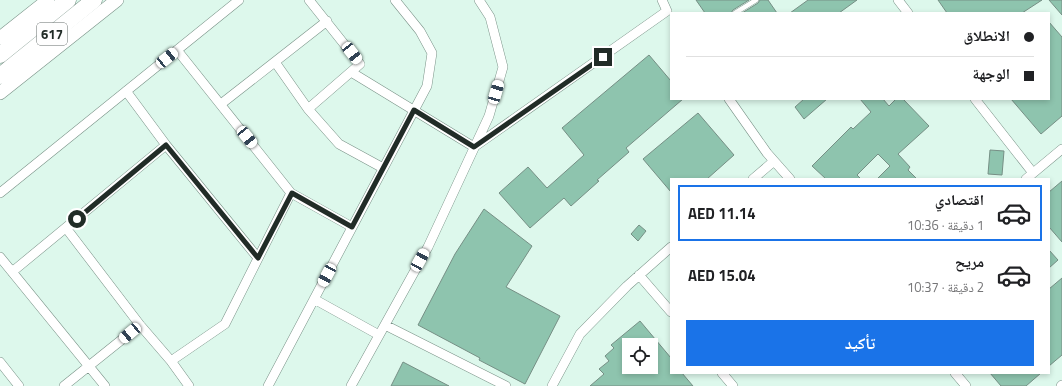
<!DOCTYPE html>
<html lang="ar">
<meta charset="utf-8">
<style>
body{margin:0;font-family:"Titillium Web","Noto Naskh Arabic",sans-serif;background:#f6f6f6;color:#202124;direction:rtl;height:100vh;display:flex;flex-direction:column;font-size:15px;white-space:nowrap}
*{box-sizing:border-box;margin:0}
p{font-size:13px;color:#757577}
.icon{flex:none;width:22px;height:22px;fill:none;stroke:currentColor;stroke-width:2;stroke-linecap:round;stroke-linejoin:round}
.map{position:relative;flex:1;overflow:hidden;direction:ltr}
.details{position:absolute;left:670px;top:178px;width:380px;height:196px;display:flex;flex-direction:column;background:#fff;border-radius:0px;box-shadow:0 2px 6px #0003;direction:rtl}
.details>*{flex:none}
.banner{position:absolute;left:670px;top:12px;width:380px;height:88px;border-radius:0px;box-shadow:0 2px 6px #0003;direction:rtl;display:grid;align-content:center;height:88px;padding:0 16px;background:#fff}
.tools{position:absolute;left:622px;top:338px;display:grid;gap:8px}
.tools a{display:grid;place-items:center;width:36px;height:36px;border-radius:0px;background:#fff;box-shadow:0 2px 6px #0003;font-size:20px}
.end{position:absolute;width:18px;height:18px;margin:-9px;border:5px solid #212c27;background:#fff;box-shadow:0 0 0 2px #fff}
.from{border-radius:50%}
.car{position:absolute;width:12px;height:24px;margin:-12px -6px;border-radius:5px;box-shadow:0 0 3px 1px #0007;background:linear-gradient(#fff 24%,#345 0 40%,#fff 0 76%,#345 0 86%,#fff 0)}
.banner b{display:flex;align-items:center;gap:14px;height:38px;font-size:15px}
.banner b+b{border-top:1px solid #e0e0e0}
.banner i{width:10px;height:10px;background:#202124}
ul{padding:7px 0 0;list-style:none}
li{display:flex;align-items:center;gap:12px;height:56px;margin:0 8px 6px;padding:0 8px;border:2px solid transparent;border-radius:0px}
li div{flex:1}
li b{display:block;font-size:15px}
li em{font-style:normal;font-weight:700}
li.current{border-color:#1a73e8}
li>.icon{width:36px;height:36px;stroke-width:1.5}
.primary-button{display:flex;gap:8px;margin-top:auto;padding:8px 16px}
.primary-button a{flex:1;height:46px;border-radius:0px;background:#1a73e8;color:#fff;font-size:16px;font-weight:700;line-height:46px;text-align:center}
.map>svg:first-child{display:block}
.building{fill:#8ec4ae;stroke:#768f85;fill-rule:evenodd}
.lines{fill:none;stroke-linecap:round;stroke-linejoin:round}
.lane-casing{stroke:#789186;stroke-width:5.5}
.street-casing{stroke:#789186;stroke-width:10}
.primary-casing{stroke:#789186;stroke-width:14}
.highway-casing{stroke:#789186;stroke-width:17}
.lane{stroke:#fff;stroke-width:4.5}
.street{stroke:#fff;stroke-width:9}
.primary{stroke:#fff;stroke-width:13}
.highway{stroke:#fff;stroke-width:16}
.route{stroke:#212c27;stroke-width:5}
.labels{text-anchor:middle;stroke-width:3;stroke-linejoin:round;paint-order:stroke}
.shield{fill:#fefefe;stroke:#636b68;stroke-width:1}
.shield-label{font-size:13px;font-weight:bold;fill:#212c27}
</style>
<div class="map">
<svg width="1062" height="386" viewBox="0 0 1062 386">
<rect width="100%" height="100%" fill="#ddf8ec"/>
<path class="building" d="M 696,0 L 749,0 L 733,10 L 731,13 L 705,13 Z
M 760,0 L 768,0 L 777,13 L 742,13 L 758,3 Z
M 808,0 L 857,0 L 839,13 L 790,13 Z
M 938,0 L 1042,0 L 1022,13 L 947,13 Z
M 1049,0 L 1062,0 L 1062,15 Z
M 1049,22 L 1062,37 L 1062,116 L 1041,134 L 1011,99 L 1049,99 Z
M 649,55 L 671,81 L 671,99 L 683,99 L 626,148 L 629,152 L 597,180 L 599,181 L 571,206 L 564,198 L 530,228 L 499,193 L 528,167 L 547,188 L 584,155 L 562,128 Z
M 804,99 L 827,99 L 804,119 L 795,107 Z
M 860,99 L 883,99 L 889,106 L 896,99 L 903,99 L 929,126 L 898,154 L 910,167 L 908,170 L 917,179 L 877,179 L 890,166 L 878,154 L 857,175 L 861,179 L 826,179 L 812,166 L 851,127 L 853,129 L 871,112 Z
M 698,113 L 734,155 L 707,179 L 671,179 L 671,192 L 643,159 Z
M 990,150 L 1004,151 L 1002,175 L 988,174 Z
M 1062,181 L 1062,242 L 1049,227 L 1049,192 Z
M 484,209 L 532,246 L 506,287 L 560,316 L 525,384 L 479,360 L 480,358 L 418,325 L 455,254 Z
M 639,225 L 646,231 L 638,241 L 631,234 Z
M 1049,250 L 1058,260 L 1049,268 Z
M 1062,278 L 1062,355 L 1049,366 L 1049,289 Z
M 640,321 L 671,358 L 671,373 L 682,373 L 693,386 L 590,386 L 604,374 L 599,369 L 609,361 L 605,356 L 614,348 L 611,345 ZM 629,345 L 651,345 L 651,367 L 629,367 Z
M 403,362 L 449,386 L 391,386 Z
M 990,373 L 1041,373 L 1026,386 L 1001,386 Z"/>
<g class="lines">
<defs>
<path id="lane" d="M 735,13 L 756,0"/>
<path id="street" d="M 898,0 L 908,13
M 177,50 L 291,193 L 352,227
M 275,62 L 308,109 L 339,144 L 383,168
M 351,72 L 474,147 L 667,11 L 662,0
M 126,91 L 166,145 L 258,258
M 729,99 L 767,153 L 790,179
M 975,99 L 1033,173
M 221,104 L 327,21
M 308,109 L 360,64 L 309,0
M 753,179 L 774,161
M 1026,179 L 1062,149
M 0,193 L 239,0
M 66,228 L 140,325 L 171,361 L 189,386
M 0,257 L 105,386
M 12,272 L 166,145
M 639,275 L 671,312
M 314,299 L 379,335
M 385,325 L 506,386
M 171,361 L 225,324 L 291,193
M 0,362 L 19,386
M 722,373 L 733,386
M 955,373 L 966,386
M 64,386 L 140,325
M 268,386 L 427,86 L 432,53 L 420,31 L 395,0
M 351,386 L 428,247 L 489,116 L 503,67 L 490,17 L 479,0
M 552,386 L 580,334 L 627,286 L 671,247
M 1061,386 L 1062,385"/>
<path id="primary" d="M 0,38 L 48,0
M 0,93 L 117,0"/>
<path id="highway" d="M 0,55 L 68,0
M 0,76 L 94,0"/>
</defs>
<use href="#lane" class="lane-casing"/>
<use href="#street" class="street-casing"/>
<use href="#primary" class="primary-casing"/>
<use href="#highway" class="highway-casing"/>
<use href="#lane" class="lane"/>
<use href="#street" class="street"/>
<use href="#primary" class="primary"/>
<use href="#highway" class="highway"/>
</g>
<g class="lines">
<path class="route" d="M 77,219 L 166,145 L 258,258 L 292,193 L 352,227 L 414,110 L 474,147 L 603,57"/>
</g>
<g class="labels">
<rect class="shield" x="37" y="23" width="30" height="22" rx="3"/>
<g class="shield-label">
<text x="52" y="39">617</text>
</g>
</g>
</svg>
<div class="tools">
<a><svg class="icon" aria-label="locate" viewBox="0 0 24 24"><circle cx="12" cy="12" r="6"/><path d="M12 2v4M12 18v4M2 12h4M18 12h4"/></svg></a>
</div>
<i class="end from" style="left:77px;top:219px"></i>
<i class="end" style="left:603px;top:57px"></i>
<i class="car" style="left:352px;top:53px;rotate:142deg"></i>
<i class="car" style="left:167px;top:58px;rotate:51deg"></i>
<i class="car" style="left:496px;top:92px;rotate:16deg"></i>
<i class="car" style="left:247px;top:137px;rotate:141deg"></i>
<i class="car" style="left:420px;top:260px;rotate:29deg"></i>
<i class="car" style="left:327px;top:275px;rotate:208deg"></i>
<i class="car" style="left:130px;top:333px;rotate:230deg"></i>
<div class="banner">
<b><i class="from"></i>الانطلاق</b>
<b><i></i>الوجهة</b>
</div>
<section class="details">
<ul>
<li class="current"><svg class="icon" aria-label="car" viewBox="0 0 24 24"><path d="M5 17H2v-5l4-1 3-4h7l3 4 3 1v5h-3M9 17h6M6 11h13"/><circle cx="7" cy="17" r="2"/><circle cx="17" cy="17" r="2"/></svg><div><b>اقتصادي</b><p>1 دقيقة · 10:36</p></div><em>AED 11.14</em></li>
<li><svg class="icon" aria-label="car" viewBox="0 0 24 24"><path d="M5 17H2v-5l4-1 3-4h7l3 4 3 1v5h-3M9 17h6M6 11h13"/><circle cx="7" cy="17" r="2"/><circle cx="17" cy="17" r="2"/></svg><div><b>مريح</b><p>2 دقيقة · 10:37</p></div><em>AED 15.04</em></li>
</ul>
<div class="primary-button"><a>تأكيد</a></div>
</section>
</div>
